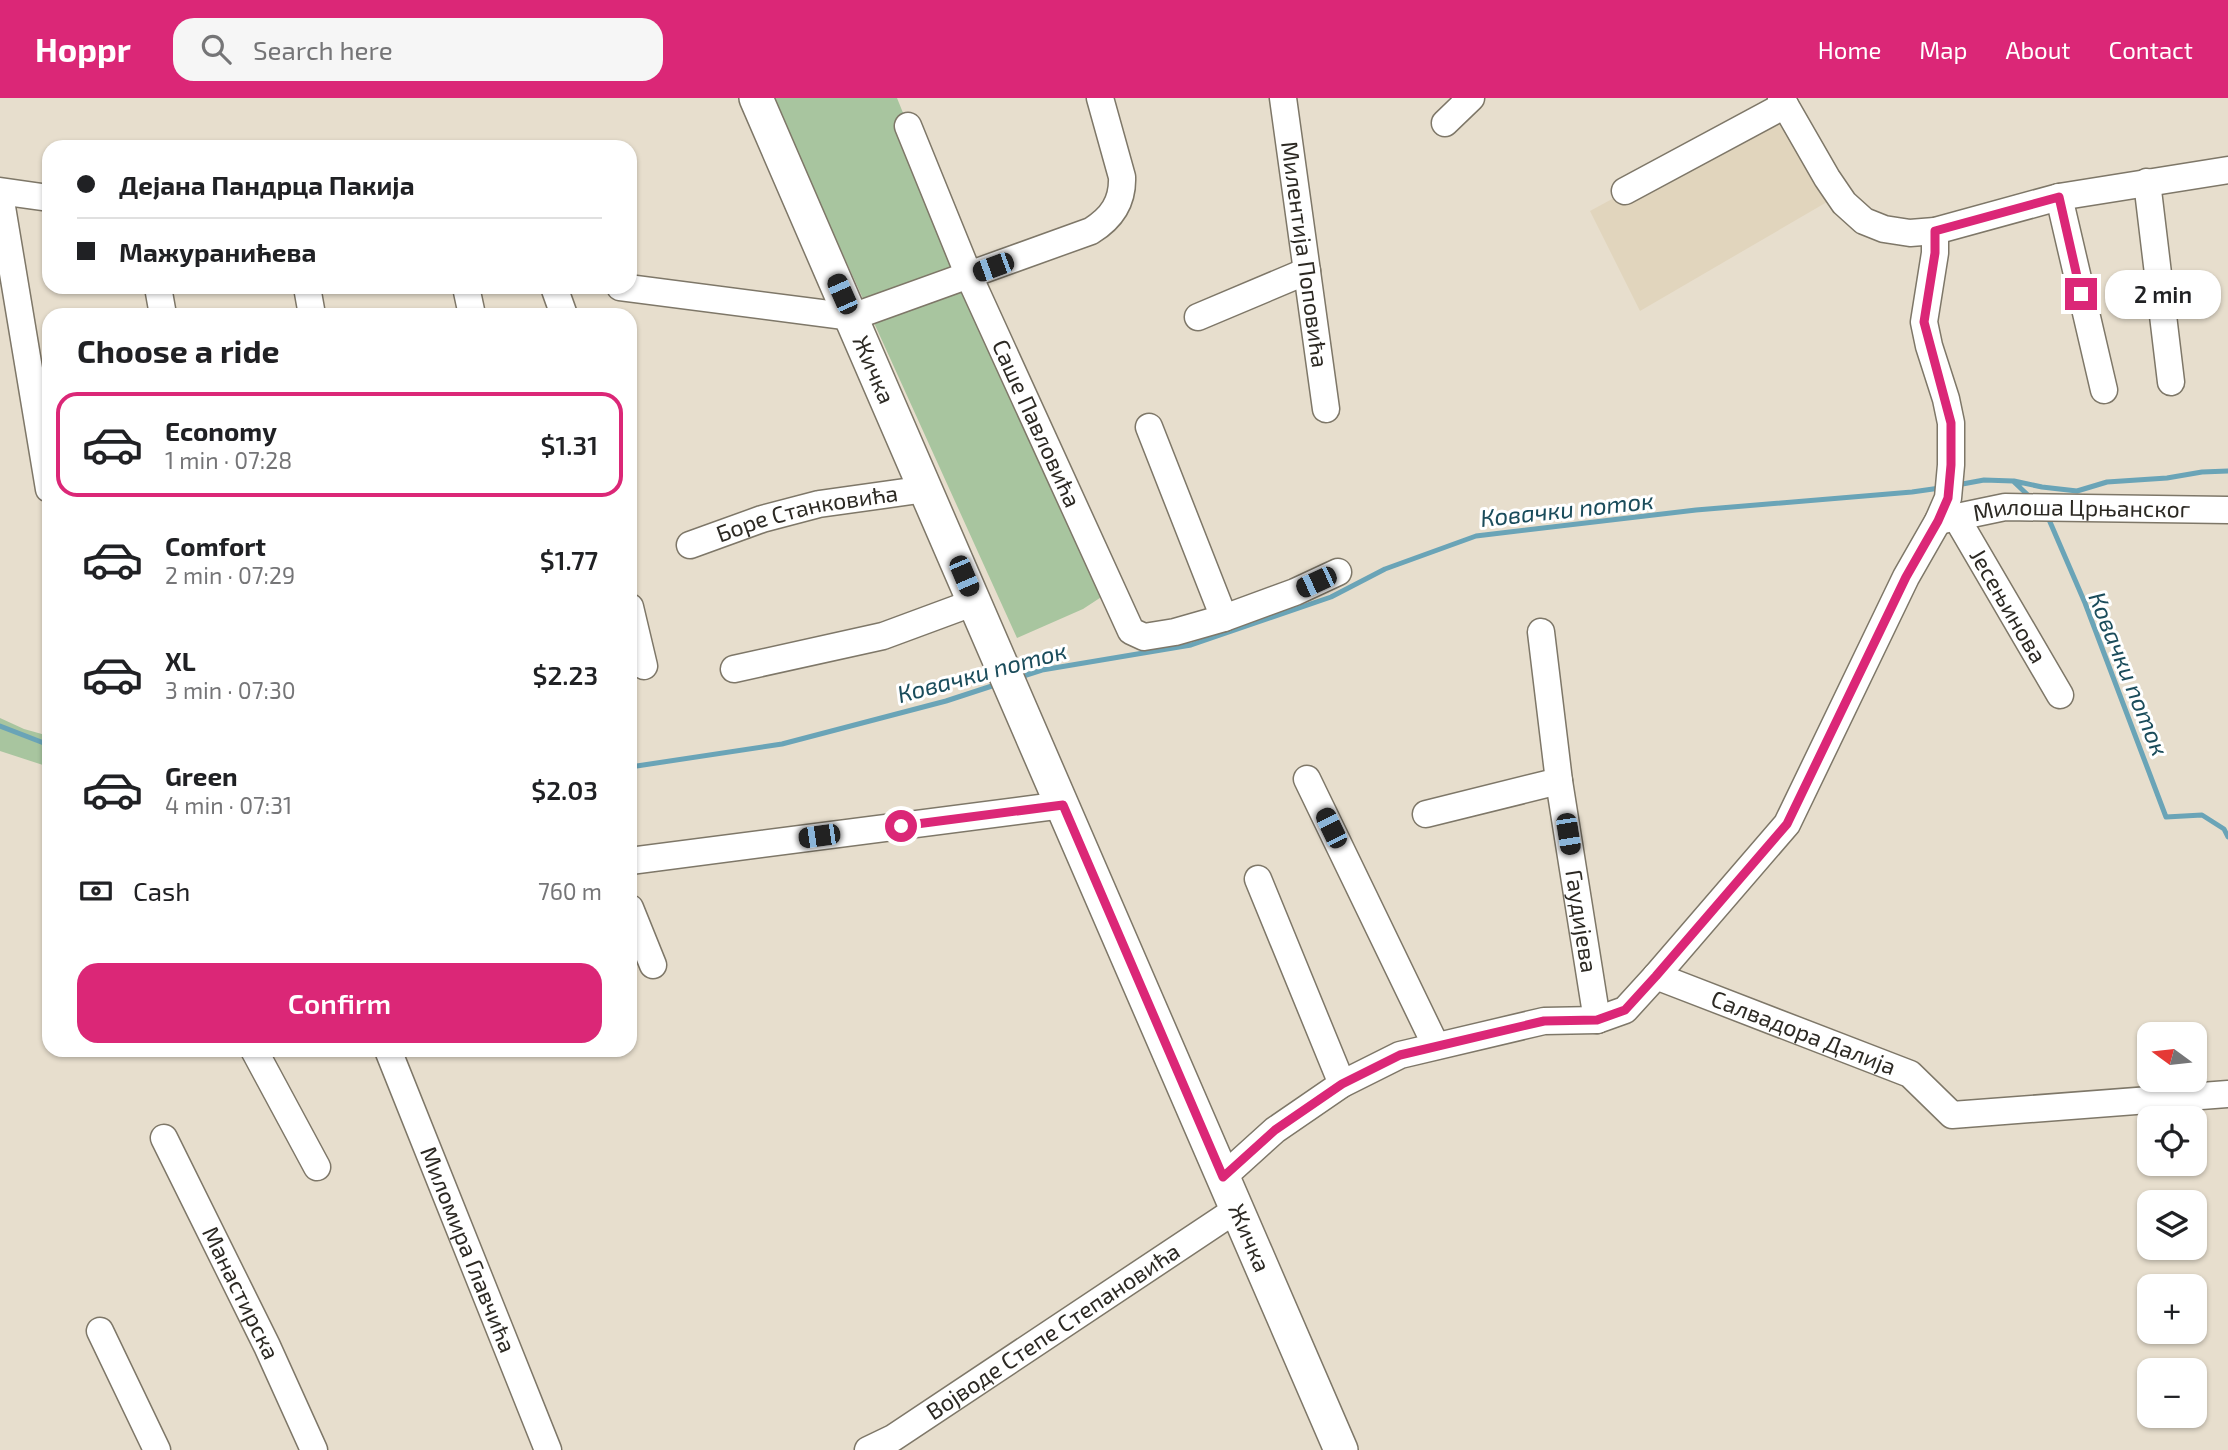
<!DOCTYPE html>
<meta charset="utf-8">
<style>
body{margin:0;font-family:"Exo 2",sans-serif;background:#f6f6f6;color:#202124;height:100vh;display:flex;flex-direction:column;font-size:26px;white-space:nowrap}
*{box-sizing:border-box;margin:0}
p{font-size:23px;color:#757577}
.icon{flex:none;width:38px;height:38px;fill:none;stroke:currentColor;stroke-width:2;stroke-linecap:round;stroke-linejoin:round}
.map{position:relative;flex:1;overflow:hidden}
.panel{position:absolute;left:42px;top:210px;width:595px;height:749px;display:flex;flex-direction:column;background:#fff;border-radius:21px;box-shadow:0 2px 5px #0004}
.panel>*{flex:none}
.banner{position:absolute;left:42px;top:42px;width:595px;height:154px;border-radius:21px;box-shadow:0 2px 5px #0004;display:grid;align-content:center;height:154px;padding:0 35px;background:#fff}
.needle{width:46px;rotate:285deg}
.buttons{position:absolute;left:2137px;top:924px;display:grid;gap:14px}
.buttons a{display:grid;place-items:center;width:70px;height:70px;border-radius:14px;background:#fff;box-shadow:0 2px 5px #0004;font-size:35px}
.end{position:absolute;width:32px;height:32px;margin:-16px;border:9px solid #db2777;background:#fff;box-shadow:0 0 0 4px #fff}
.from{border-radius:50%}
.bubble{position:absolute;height:49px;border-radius:21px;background:#fff;box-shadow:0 2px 5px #0004;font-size:23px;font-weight:600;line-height:49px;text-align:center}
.car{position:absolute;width:21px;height:42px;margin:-21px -10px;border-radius:9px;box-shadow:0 0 5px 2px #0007;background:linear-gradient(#222 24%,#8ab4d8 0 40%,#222 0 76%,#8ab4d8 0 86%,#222 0)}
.banner b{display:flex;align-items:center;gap:24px;height:66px;font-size:26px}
.banner b+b{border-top:2px solid #e0e0e0}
.banner i{width:18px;height:18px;background:#202124}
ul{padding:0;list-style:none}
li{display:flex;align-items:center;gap:21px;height:105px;margin:0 14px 10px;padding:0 21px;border:4px solid transparent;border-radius:21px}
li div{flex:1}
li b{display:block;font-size:26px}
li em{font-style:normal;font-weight:600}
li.current{border-color:#db2777}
li>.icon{width:63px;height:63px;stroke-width:1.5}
h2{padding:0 35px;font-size:32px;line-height:84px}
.pay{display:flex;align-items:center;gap:18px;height:77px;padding:0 35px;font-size:26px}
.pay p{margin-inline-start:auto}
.primary-button{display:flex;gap:14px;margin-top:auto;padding:14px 35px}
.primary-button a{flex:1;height:80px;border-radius:21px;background:#db2777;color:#fff;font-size:28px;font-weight:600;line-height:80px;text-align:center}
header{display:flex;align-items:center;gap:42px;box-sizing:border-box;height:98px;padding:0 35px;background:#db2777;color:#fff}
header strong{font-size:33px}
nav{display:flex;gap:38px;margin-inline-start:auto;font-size:24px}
.search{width:490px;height:63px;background:#f6f6f6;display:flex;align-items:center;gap:18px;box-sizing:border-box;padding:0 24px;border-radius:21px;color:#757577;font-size:26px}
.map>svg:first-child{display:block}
.built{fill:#e1d5bd}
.green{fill:#a8c59f}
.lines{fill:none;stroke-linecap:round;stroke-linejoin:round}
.stream{stroke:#6aa4b7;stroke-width:5}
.minor-casing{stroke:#7e7768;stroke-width:29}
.major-casing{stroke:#7e7768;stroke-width:36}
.minor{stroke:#fff;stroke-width:26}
.major{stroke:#fff;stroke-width:33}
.route{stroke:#db2777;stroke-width:9}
.labels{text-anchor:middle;stroke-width:6;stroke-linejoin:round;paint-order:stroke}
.street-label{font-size:23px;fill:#2c2923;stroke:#fff}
.water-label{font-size:24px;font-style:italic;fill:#1a4c5b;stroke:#fff}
</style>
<header>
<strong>Hoppr</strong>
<div class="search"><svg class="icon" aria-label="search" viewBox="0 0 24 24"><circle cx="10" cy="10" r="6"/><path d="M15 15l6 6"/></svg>Search here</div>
<nav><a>Home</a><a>Map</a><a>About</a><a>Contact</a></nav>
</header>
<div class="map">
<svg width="2228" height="1352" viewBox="0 0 2228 1352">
<rect width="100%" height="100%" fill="#e7decd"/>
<path class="built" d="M 1785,7 L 1839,97 L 1640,213 L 1590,113 Z"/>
<path class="green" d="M 772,0 L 897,0 L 969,178 L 1112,492 L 1083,511 L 1017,540 Z
M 0,620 L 24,631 L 49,638 L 49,669 L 0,653 Z"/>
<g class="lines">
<path class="stream" d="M 2014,383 L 2042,389 L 2077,393 L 2107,384 L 2167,380 L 2202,374 L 2228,373
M 1957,387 L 1984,382 L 2013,383 L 2031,400
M 2047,417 L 2085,505 L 2166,719 L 2202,717 L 2224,731 L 2228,739
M 1017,580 L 1042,572 L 1191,547 L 1331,499 L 1385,471 L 1476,438 L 1696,412 L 1912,394 L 1940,390
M 0,628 L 49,647
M 630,669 L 782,646 L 946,603 L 998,586"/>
<defs>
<g id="minor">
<path id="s1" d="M 1283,0 L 1326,311"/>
<path d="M 1781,0 L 1827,80 L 1844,105 L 1864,123 L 1884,131 L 1910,135 L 1935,133 L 2059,99 L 2228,72"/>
<path d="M 1445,25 L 1471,0"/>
<path id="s2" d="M 908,28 L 969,178 L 1131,533 L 1144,539 L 1175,534 L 1224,520 L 1295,494 L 1338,474"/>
<path d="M 2147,84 L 2171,284"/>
<path d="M 0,93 L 49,100"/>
<path d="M 1625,93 L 1785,7"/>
<path d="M 0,97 L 49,391"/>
<path d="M 2059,99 L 2104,292"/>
<path d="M 158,189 L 163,217"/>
<path d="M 307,189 L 312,217"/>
<path d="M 466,189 L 472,217"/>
<path d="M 554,189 L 564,217"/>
<path d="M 620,189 L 852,219 L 1091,133 C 1112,120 1123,104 1122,79 L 1100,0"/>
<path d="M 1198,219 L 1307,173"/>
<path d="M 1149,329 L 1224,520"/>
<path id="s3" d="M 1956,419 L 2060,597"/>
<path id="s4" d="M 1938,423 L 2005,409 L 2228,412"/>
<path id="s5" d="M 690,447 L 762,421 L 819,406 L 926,391"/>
<path d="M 630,509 L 644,568"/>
<path id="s6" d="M 1541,534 L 1559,683 L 1597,922"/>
<path d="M 734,571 L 883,538 L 975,504"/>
<path d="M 1307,681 L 1436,948"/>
<path d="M 1426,716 L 1559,683"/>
<path d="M 630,763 L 1063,707"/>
<path d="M 1258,781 L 1342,986"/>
<path d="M 630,810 L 653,867"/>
<path id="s7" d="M 1656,878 L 1910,976 L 1952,1017 L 2228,996"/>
<path d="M 254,952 L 317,1069"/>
<path id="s8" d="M 388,952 L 548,1352"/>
<path id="s9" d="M 164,1040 L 267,1248 L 314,1352"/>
<path d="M 1223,1079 L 1275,1032 L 1342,986 L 1400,957 L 1544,923 L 1597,922 L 1625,912 L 1656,878 L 1787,726 L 1906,479 L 1938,423 L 1948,400 L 1951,367 L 1951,325 L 1946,301 L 1929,248 L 1924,224 L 1935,155 L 1935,133"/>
<path d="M 100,1233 L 157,1352"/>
<path id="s10" d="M 868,1352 L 893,1340 L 1237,1111"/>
</g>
<g id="major">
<path id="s11" d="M 756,0 L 1341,1352"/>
</g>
</defs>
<use href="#minor" class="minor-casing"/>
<use href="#major" class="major-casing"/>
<use href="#minor" class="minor"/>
<use href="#major" class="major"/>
</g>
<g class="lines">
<path class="route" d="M 901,728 L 1063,707 L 1223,1079 L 1275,1032 L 1342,986 L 1400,957 L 1544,923 L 1597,922 L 1625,912 L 1656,878 L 1787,726 L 1906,479 L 1938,423 L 1948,400 L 1951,367 L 1951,325 L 1924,224 L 1935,155 L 1935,133 L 2059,99 L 2081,196"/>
</g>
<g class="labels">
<g class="street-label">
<text dy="8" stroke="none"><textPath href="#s1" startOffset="158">Милентија Поповића</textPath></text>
<text dy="8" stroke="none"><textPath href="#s11" startOffset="296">Жичка</textPath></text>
<text dy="8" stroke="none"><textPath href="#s2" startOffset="324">Саше Павловића</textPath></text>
<text dy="8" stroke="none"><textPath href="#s4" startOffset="145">Милоша Црњанског</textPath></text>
<text dy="8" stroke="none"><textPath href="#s5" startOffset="122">Боре Станковића</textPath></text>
<text dy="8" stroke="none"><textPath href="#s3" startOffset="103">Јесењинова</textPath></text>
<text dy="8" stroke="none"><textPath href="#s6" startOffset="292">Гаудијева</textPath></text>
<text dy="8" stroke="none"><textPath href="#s7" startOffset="158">Салвадора Далија</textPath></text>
<text dy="8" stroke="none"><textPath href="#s11" startOffset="1242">Жичка</textPath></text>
<text dy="8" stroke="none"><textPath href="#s8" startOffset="215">Миломира Главчића</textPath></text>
<text dy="8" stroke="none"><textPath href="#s9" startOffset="173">Манастирска</textPath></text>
<text dy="8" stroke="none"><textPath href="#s10" startOffset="220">Војводе Степе Степановића</textPath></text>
</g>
<g class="water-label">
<text transform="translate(1567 412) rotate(-6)" y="8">Ковачки поток</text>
<text transform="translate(982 575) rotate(-15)" y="8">Ковачки поток</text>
<text transform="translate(2128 576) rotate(68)" y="8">Ковачки поток</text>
</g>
</g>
</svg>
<div class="buttons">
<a><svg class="needle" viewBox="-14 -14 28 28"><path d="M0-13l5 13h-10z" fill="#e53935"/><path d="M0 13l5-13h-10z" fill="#757577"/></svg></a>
<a><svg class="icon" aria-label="locate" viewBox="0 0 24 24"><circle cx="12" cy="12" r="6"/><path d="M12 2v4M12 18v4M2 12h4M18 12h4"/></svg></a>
<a><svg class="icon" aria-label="layers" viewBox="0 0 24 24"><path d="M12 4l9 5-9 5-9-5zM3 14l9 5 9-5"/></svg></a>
<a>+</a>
<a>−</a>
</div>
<i class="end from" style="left:901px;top:728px"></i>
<i class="end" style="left:2081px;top:196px"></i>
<div class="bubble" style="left:2105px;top:172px;width:116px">2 min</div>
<i class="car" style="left:993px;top:169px;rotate:250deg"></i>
<i class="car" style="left:842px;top:196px;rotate:336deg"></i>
<i class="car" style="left:964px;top:478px;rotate:157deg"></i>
<i class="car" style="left:1316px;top:484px;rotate:245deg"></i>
<i class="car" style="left:1331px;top:730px;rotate:334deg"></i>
<i class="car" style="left:1568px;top:736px;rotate:171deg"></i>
<i class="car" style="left:819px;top:738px;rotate:262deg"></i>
<div class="banner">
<b><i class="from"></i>Дејана Пандрца Пакија</b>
<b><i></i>Мажуранићева</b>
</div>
<section class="panel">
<h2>Choose a ride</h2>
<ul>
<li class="current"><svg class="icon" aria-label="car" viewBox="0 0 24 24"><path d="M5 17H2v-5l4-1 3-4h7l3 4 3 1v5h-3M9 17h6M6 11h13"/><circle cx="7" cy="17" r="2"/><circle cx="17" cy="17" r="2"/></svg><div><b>Economy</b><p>1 min · 07:28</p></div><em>$1.31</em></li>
<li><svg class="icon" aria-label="car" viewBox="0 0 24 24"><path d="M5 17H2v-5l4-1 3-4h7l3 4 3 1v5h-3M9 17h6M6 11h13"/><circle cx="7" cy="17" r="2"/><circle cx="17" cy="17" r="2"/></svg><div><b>Comfort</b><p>2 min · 07:29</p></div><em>$1.77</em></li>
<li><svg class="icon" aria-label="car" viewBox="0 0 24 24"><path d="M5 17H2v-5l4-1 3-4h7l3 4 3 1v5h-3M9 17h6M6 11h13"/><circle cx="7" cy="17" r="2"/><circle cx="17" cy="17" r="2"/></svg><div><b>XL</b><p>3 min · 07:30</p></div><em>$2.23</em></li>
<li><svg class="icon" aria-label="car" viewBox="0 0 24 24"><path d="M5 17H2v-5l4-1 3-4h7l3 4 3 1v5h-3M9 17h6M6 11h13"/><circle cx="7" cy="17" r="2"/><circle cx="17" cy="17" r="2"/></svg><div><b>Green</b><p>4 min · 07:31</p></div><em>$2.03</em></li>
</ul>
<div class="pay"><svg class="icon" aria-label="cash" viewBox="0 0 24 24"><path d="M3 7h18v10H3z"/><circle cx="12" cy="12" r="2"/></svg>Cash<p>760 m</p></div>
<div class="primary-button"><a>Confirm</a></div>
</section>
</div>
